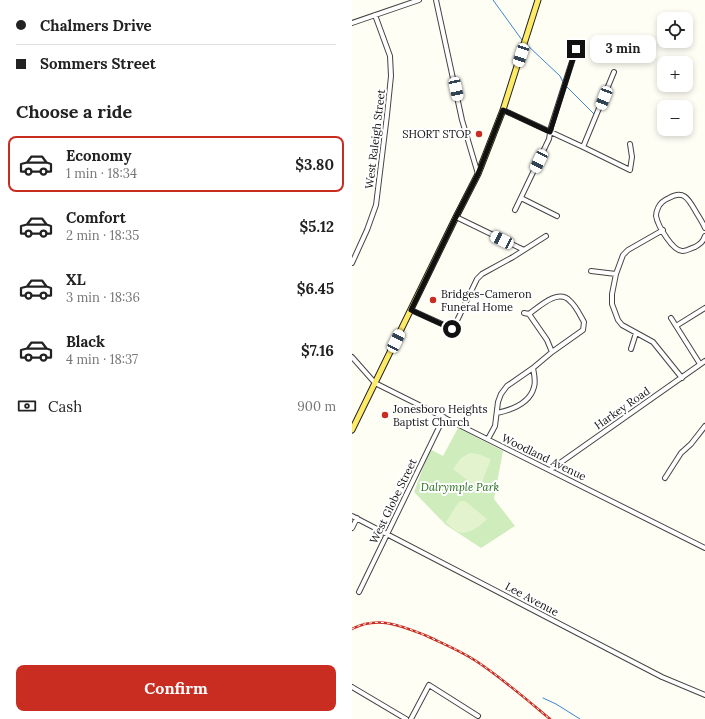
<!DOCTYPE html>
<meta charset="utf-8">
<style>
body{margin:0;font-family:Lora,serif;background:#f6f6f6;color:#222;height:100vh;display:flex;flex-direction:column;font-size:15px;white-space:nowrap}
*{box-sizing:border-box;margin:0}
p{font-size:13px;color:#767676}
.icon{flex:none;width:22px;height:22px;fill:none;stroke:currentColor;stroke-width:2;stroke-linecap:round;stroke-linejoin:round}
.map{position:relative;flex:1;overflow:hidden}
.side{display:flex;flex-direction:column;background:#fff;width:352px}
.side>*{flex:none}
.hud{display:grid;align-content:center;height:88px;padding:0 16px;background:#fff}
.controls{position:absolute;left:305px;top:12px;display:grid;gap:8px}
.controls a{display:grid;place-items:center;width:36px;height:36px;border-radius:8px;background:#fff;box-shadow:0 2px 6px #0003;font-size:20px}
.end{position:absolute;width:18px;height:18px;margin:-9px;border:5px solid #111;background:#fff;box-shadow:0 0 0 2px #fff}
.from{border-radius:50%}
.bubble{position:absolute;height:28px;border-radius:8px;background:#fff;box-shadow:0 2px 6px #0003;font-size:13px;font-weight:700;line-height:28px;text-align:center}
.car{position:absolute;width:12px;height:24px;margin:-12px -6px;border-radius:5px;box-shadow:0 0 3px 1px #0007;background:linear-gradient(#fff 24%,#345 0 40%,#fff 0 76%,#345 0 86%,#fff 0)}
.hud b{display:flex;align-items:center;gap:14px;height:38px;font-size:15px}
.hud b+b{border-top:1px solid #e0e0e0}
.hud i{width:10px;height:10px;background:#222}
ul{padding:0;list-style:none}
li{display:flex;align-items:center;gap:12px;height:56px;margin:0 8px 6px;padding:0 8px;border:2px solid transparent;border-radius:8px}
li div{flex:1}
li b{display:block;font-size:15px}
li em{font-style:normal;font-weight:700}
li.active{border-color:#c92d21}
li>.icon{width:36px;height:36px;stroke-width:1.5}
h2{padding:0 16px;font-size:18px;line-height:48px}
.pay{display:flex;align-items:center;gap:10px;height:44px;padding:0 16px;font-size:15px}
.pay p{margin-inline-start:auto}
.button{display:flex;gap:8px;margin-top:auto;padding:8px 16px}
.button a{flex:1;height:46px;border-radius:8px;background:#c92d21;color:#fff;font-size:16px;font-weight:700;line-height:46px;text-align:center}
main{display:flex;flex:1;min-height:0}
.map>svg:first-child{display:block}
.green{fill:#cfecbc}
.pitch{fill:#e2f3ce}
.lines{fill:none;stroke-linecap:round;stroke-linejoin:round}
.stream{stroke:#3b85d3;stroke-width:1}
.minor-casing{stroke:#444;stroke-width:6}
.major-casing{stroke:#222;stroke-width:7}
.minor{stroke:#fff;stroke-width:4}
.major{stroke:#fdea67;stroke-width:5}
.rail-casing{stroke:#c92d21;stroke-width:2.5}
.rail{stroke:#fff;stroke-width:1;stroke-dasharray:3;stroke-linecap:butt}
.route{stroke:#111;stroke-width:5}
.poi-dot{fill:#c92d21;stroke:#fff;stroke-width:1.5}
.labels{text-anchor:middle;stroke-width:4;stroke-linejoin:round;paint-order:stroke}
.poi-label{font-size:11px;fill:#111;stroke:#fff;text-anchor:start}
.street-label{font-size:11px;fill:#111;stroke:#fff}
.park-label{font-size:11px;font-style:italic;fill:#246d1d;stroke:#fff}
</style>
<main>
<section class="side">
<div class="hud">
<b><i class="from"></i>Chalmers Drive</b>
<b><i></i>Sommers Street</b>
</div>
<h2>Choose a ride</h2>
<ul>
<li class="active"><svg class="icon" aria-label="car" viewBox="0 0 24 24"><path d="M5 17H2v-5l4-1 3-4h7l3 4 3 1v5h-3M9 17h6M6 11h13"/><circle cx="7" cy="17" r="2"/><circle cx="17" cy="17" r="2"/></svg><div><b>Economy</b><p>1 min · 18:34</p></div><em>$3.80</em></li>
<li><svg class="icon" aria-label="car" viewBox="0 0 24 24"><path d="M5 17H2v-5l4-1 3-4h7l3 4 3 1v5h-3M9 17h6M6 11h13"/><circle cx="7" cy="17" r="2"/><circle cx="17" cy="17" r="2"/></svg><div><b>Comfort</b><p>2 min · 18:35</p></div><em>$5.12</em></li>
<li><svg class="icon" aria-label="car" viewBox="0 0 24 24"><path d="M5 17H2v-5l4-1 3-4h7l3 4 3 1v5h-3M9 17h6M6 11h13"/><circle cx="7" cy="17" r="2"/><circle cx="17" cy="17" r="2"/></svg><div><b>XL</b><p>3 min · 18:36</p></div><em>$6.45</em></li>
<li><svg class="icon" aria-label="car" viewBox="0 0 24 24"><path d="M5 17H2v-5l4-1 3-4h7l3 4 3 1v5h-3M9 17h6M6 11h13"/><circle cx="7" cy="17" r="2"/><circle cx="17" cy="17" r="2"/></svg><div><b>Black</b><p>4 min · 18:37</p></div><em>$7.16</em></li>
</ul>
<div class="pay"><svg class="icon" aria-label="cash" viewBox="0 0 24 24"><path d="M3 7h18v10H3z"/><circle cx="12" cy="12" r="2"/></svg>Cash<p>900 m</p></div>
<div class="button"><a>Confirm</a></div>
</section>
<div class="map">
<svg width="353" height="719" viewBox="0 0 353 719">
<rect width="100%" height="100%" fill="#fffef5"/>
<path class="green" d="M 106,428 L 151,451 L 142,499 L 163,526 L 129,548 L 94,525 L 62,492 L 78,449 L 91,456 Z"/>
<path class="pitch" d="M 118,453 L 126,454 L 139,459 L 129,485 L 122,485 L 101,469 L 109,458 Z
M 109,501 L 113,501 L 135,519 C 128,526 115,537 104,531 C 101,529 97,525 94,522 L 106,503 Z"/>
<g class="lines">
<path class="stream" d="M 141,0 L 170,40
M 174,44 L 208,76 L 211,82
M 215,87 L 242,114
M 191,698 L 204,704 L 228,719"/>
<defs>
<path id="minor" d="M 84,0 L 110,120 L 126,174
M 0,23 L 67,0
M 151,110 L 231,147 L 278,170 L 280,157 L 278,144
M 231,147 L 262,72
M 169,198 L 205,216
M 163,210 L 197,139 L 199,127 L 224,49
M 104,217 L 172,250
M 353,228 C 351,223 347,217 344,212 C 337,200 332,189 317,198 C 312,200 308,203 306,208 C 305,210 304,214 304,216 C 306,226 321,252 331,251 C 335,251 339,248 343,247 C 348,244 351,242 353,236
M 311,230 L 276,250 L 271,255 L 264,274 L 260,294 L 260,304 L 266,320 L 270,325 L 301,342 L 330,378
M 0,263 L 15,230 L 24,205 L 35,115 L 39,76 L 38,56 L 23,15
M 239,271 L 264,274
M 59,310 L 101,329 L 125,279 L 130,274 L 161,257 L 194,236
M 177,314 C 187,307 206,288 218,301 C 224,306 228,315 232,322 L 231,330 L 200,352
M 319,318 L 348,364
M 324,326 L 353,308
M 279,349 L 284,333
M 0,357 L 23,383 L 353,548
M 145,413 C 159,410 178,403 182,387 C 184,381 182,374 181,368
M 136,439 L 143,426 L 146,402 L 149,394 L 155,386 L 181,368 L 200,352 L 195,340 L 177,314 L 172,313
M 198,470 L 353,361
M 313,478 L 329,453 L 339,444 L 353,426
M 0,516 L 310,677 L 353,695
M 0,528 L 5,518
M 7,592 L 92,417
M 0,687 L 54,719
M 59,719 L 77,685 L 126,716"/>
<path id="major" d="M 0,430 L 104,217 L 126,174 L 151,110 L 186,0"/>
</defs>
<use href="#minor" class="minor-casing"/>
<use href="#major" class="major-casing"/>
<use href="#minor" class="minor"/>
<use href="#major" class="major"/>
<defs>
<path id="rail" d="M 0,629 C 26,615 50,626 75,636 C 92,644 109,651 124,661 C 150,678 174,699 198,719"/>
</defs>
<use href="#rail" class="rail-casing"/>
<use href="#rail" class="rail"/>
</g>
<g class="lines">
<path class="route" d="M 100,329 L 59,310 L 104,217 L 126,174 L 151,110 L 198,132 L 224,49"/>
</g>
<g class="poi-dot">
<circle cx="127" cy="134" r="4"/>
<circle cx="81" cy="300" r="4"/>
<circle cx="33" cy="415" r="4"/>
</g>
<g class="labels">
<g class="poi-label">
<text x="119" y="138" text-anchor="end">SHORT STOP</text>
<text x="89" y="298">Bridges-Cameron<tspan x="89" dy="13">Funeral Home</tspan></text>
<text x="41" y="413">Jonesboro Heights<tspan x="41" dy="13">Baptist Church</tspan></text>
</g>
<g class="street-label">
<text transform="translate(23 139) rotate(-83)" y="4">West Raleigh Street</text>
<text transform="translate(270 408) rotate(-35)" y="4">Harkey Road</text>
<text transform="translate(192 457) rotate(26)" y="4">Woodland Avenue</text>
<text transform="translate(41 501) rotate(-64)" y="4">West Globe Street</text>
<text transform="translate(180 599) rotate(28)" y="4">Lee Avenue</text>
</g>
<g class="park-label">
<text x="108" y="491">Dalrymple Park</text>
</g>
</g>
</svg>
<div class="controls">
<a><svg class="icon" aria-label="locate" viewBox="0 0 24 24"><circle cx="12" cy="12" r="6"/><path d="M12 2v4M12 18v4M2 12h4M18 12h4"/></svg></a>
<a>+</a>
<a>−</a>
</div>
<i class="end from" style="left:100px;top:329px"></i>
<i class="end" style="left:224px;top:49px"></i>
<div class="bubble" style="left:238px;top:35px;width:66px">3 min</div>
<i class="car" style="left:169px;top:55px;rotate:198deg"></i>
<i class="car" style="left:104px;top:89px;rotate:168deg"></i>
<i class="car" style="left:252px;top:98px;rotate:201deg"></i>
<i class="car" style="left:187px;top:161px;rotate:206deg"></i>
<i class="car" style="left:150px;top:240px;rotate:296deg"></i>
<i class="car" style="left:44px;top:341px;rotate:26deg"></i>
</div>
</main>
